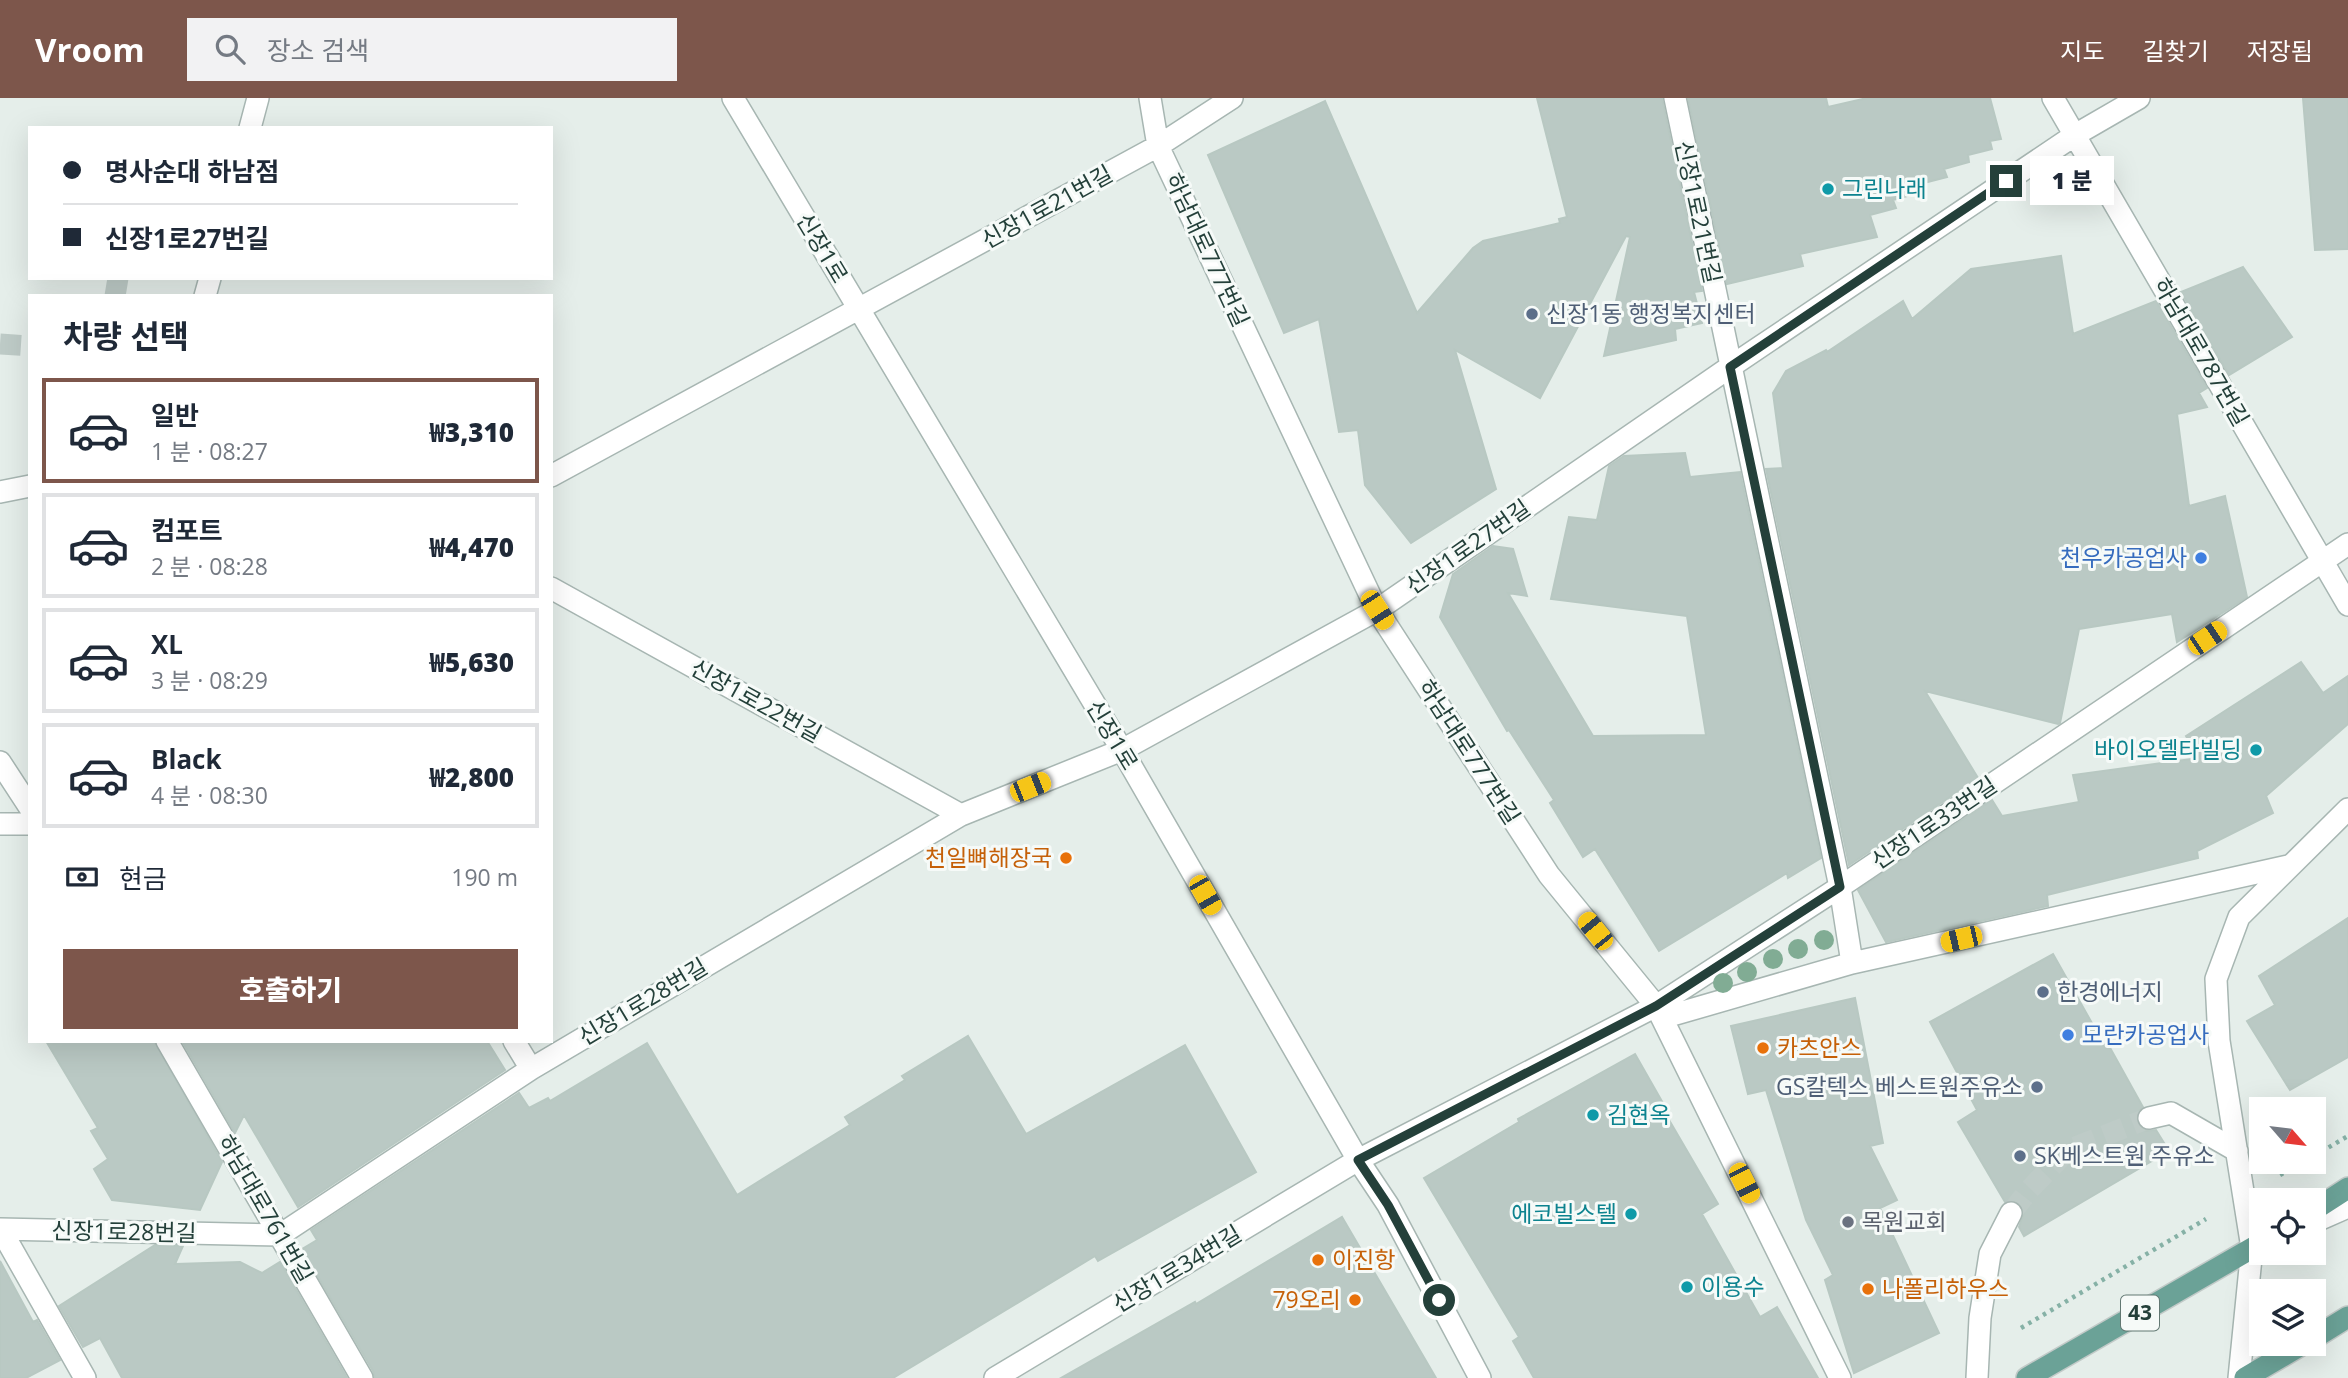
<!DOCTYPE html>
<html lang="ko">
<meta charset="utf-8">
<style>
body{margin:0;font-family:"Open Sans","Noto Sans KR",sans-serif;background:#f2f2f3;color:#1f2937;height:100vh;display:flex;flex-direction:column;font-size:26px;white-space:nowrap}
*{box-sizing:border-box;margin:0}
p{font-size:23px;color:#747a83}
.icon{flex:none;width:38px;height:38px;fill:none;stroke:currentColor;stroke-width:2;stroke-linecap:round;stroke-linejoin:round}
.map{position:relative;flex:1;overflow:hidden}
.side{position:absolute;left:28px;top:196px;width:525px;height:749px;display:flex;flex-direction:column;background:#fff;border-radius:0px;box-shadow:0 7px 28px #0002}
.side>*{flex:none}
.guide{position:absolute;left:28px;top:28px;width:525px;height:154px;border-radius:0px;box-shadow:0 7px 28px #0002;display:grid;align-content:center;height:154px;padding:0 35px;background:#fff}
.needle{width:46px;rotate:118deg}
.controls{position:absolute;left:2249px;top:999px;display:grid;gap:14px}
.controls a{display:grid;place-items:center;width:77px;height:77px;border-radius:0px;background:#fff;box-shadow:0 7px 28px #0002;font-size:35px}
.end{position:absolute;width:32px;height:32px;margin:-16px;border:9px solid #24403a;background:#fff;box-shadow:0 0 0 4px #fff}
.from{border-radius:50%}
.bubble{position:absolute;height:49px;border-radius:0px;background:#fff;box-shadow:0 7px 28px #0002;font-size:23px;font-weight:800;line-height:49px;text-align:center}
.car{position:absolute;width:21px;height:42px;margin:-21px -10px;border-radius:9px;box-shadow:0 0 5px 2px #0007;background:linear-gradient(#f5c518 24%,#345 0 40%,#f5c518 0 76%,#345 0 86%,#f5c518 0)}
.guide b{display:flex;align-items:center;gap:24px;height:66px;font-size:26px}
.guide b+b{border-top:2px solid #e0e1e3}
.guide i{width:18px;height:18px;background:#1f2937}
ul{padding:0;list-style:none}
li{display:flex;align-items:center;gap:21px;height:105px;margin:0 14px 10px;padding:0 21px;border:4px solid #e0e1e3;border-radius:0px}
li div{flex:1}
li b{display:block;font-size:26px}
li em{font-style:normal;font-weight:800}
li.on{border-color:#7d564b}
li>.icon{width:63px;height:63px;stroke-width:1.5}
h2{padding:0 35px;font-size:32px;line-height:84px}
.pay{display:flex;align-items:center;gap:18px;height:77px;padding:0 35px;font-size:26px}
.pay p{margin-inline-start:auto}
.primary-button{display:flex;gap:14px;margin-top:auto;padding:14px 35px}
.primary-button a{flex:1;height:80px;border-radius:0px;background:#7d564b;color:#fff;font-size:28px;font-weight:800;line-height:80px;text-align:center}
header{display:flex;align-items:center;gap:42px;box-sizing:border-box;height:98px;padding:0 35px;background:#7d564b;color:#fff}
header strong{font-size:33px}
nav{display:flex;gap:38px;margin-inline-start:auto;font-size:24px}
.search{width:490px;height:63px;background:#f2f2f3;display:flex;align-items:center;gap:18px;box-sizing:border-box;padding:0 24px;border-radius:0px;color:#747a83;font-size:26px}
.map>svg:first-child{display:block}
.building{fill:#bac9c4;stroke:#b8c8c2;stroke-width:2}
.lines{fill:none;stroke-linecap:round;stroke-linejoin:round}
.minor-tunnel{stroke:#becbc7;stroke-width:21;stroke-dasharray:21 10;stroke-linecap:butt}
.minor-casing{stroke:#a7b6b2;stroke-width:24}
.major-casing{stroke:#c2cac8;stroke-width:24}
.path{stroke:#86b1a6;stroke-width:4.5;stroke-dasharray:3.5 5;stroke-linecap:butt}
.minor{stroke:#fff;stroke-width:21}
.major{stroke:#6ba297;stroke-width:21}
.tree{fill:#81ac94}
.route{stroke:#24403a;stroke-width:9}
.culture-dot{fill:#0f9aa8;stroke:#f6faf8;stroke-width:2.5}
.service-dot{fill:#5c6f8a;stroke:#f6faf8;stroke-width:2.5}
.shop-dot{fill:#3f7fe0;stroke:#f6faf8;stroke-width:2.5}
.food-dot{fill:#e8710a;stroke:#f6faf8;stroke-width:2.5}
.worship-dot{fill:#6b7280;stroke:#f6faf8;stroke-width:2.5}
.labels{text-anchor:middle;stroke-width:6;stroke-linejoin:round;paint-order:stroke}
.shield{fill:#f6faf8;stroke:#637873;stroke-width:2}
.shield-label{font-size:21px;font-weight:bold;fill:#24403a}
.culture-label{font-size:23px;fill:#0d838f;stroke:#f6faf8;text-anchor:start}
.street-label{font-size:23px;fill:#24403a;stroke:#f6faf8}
.service-label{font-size:23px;fill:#4e5e75;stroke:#f6faf8;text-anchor:start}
.shop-label{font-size:23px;fill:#366cbe;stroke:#f6faf8;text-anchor:end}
.food-label{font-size:23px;fill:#c56008;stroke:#f6faf8;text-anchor:start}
.worship-label{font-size:23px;fill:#5b616d;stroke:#f6faf8;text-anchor:start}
</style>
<header>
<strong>Vroom</strong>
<div class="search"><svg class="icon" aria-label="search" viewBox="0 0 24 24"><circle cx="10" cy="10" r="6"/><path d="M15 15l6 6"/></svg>장소 검색</div>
<nav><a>지도</a><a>길찾기</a><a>저장됨</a></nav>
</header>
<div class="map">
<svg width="2348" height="1280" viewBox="0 0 2348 1280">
<rect width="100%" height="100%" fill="#e5eeea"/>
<path class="building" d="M 1537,0 L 1662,0 L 1702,193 L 1694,194 L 1702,225 L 1675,231 L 1676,242 L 1604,258 L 1630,139 L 1626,138 L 1540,300 L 1455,252 L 1496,391 L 1411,445 L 1365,387 L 1358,332 L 1339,334 L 1319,221 L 1284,235 L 1208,57 L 1325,3 L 1417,215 L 1473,150 L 1483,143 L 1560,125 L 1559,121 L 1567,119 Z
M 1688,0 L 1826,0 L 1828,9 L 1867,0 L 1990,0 L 2001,41 L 1990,43 L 1992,51 L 1968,57 L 1969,64 L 1944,71 L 1947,79 L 1916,87 L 1918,95 L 1893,102 L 1896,110 L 1870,117 L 1877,139 L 1800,156 L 1803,168 L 1727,186 Z
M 2303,0 L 2348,0 L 2348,151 L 2315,152 Z
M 2061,158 L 2073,236 L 2156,203 L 2207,290 L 2199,295 L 2207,309 L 2177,316 L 2189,408 L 2225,398 L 2247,499 L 2177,544 L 2172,516 L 2079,531 L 2060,625 L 2058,626 L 1925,593 L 1978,680 L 1849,767 L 1766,371 L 1783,370 L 1773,295 L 1786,273 L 1826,252 L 1827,254 L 1903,203 L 1912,221 L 1971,171 Z
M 2243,169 L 2292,239 L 2229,277 L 2181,194 Z
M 1685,355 L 1690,379 L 1740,374 L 1821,760 L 1788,780 L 1787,775 L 1659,853 L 1595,751 L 1583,759 L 1550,705 L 1554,702 L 1509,632 L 1507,633 L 1440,519 L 1453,476 L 1493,448 L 1513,451 L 1527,498 L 1508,495 L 1593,638 L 1706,637 L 1687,518 L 1551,501 L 1569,419 L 1597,422 L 1609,368 L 1624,358 Z
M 2301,564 L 2323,595 L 2348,578 L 2348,626 L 2266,698 L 2273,715 L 2197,753 L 2198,760 L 2047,797 L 2048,808 L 1886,844 L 1858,792 L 1992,702 L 2002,718 L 2079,704 L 2073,677 L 2199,660 L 2186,638 Z
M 2348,820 L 2348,959 L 2290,992 L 2247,923 L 2275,907 L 2259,878 Z
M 2053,856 L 2106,950 L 2109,948 L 2143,1009 L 2136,1017 L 2139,1028 L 2146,1033 L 2156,1032 L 2169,1053 L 2024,1138 L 2019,1129 L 2024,1115 L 2022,1109 L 2016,1103 L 2005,1104 L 1958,1024 L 1977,1012 L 1930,924 Z
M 1855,900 L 1883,1045 L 1870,1048 L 1897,1102 L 1880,1110 L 1939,1235 L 1854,1275 L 1825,1182 L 1833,1177 L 1806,1122 L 1766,992 L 1748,996 L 1731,928 Z
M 968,938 L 1026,1036 L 1185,947 L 1256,1074 L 1098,1163 L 1095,1158 L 893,1280 L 375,1280 L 373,1273 L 302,1151 L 317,1142 L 311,1132 L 519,995 L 529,1010 L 548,1000 L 550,1003 L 647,945 L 737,1097 L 850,1027 L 845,1019 L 905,982 L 902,978 Z
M 46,943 L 154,943 L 222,1064 L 200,1112 L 112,1102 L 94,1071 L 108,1061 L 91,1033 L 98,1030 Z
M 182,943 L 487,943 L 505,972 L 298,1109 L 244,1017 L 235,1035 Z
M 1635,956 L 1668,1014 L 1665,1015 L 1718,1106 L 1702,1116 L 1760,1219 L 1777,1209 L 1818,1280 L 1534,1280 L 1513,1243 L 1519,1239 L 1424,1080 L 1519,1024 L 1518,1021 Z
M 1342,1119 L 1436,1280 L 1061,1280 L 1195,1204 L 1196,1206 Z
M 155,1147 L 183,1148 L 175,1166 L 240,1164 L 262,1175 L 280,1164 L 347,1280 L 122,1280 L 100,1240 L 83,1249 L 59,1208 Z
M 0,1163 L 33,1224 L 37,1222 L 60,1262 L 26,1280 L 0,1280 Z"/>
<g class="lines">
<path class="minor-tunnel" d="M 115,198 L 118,180
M 0,246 L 30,248
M 2011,1115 L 2029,1092 L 2068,1052 L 2149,1020"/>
<defs>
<path id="minor" d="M 733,0 L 1122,652 L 1358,1062 L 1388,1107 L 1480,1280
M 1150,0 L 1158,48 L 1377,512 L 1549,777 L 1656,908 L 1840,1280
M 1675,0 L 1840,789 L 1852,865
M 2053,0 L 2348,507
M 250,30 L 258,0
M 205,198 L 210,180
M 551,378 L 1158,48 L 1232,0
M 0,394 L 30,388
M 551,490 L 961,717
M 0,664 L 30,710
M 0,726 L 30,726
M 1662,920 L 1852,865 L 2288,768
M 167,943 L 362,1280
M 514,943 L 531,971
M 2149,1020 L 2171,1015 L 2237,1053
M 2314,1124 L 2348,1109
M 0,1131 L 280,1137 L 531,971 L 961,717 L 1122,652 L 1377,512 L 1730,269 L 2075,37 L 2139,0
M 1,1132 L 85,1280
M 995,1280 L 1358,1062 L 1656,908 L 1840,789 L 2348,446
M 1977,1280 L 1980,1220 L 1990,1156 L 2011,1115
M 2239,1280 L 2252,1150 L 2219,943 L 2216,881 L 2239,819 L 2348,711"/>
<path id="major" d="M 2314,1112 L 2348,1090
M 2314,1240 L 2348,1219
M 2027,1280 L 2261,1145
M 2245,1280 L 2303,1246"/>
</defs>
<use href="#minor" class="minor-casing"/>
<use href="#major" class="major-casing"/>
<path class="path" d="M 2314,1058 L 2348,1038
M 2280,1077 L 2303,1064
M 2021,1230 L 2206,1121"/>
<use href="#minor" class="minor"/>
<use href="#major" class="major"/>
</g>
<g class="tree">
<circle cx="1824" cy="842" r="10"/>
<circle cx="1798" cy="851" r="10"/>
<circle cx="1773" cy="861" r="10"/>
<circle cx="1747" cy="874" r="10"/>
<circle cx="1723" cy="885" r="10"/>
</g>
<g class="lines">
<path class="route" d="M 1439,1202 L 1388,1107 L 1358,1062 L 1656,908 L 1840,789 L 1730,269 L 2006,83"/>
</g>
<g class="culture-dot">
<circle cx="1828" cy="91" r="7"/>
<circle cx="2256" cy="652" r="7"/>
<circle cx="1593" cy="1017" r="7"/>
<circle cx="1631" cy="1116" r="7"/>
<circle cx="1687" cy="1189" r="7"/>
</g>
<g class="service-dot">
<circle cx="1532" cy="216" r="7"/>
<circle cx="2043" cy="894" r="7"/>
<circle cx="2037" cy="989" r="7"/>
<circle cx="2020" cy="1058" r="7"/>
</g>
<g class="shop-dot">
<circle cx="2201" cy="460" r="7"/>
<circle cx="2068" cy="937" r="7"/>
</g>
<g class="food-dot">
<circle cx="1066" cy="760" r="7"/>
<circle cx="1763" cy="950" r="7"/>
<circle cx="1318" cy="1162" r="7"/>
<circle cx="1868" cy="1191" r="7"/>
<circle cx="1355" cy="1202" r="7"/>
</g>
<circle class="worship-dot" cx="1848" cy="1124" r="7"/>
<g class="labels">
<rect class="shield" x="2121" y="1197.5" width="38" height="35" rx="5"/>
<g class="shield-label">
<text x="2140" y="1222">43</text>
</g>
<g class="culture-label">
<text x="1842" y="99">그린나래</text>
<text x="2242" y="660" text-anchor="end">바이오델타빌딩</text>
<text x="1607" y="1025">김현옥</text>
<text x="1617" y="1124" text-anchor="end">에코빌스텔</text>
<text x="1701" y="1197">이용수</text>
</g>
<g class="street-label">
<text transform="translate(1047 109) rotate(-29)" y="8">신장1로21번길</text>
<text transform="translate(1698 114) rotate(78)" y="8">신장1로21번길</text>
<text transform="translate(822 150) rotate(59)" y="8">신장1로</text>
<text transform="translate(1207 152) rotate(65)" y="8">하남대로777번길</text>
<text transform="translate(2201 254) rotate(60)" y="8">하남대로787번길</text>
<text transform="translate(1468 449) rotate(-35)" y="8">신장1로27번길</text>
<text transform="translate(756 603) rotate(29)" y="8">신장1로22번길</text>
<text transform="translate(1112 637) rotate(59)" y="8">신장1로</text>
<text transform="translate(1469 654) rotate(57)" y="8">하남대로777번길</text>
<text transform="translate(1934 725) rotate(-34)" y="8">신장1로33번길</text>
<text transform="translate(643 904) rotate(-31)" y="8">신장1로28번길</text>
<text transform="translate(265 1111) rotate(60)" y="8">하남대로761번길</text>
<text transform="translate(124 1134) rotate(1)" y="8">신장1로28번길</text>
<text transform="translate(1177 1171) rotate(-31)" y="8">신장1로34번길</text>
</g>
<g class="service-label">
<text x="1546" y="224">신장1동 행정복지센터</text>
<text x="2057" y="902">한경에너지</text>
<text x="2023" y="997" text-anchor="end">GS칼텍스 베스트원주유소</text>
<text x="2034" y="1066">SK베스트원 주유소</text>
</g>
<g class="shop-label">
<text x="2187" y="468">천우카공업사</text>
<text x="2082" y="945" text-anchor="start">모란카공업사</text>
</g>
<g class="food-label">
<text x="1052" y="768" text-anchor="end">천일뼈해장국</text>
<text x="1777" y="958">카츠안스</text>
<text x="1332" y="1170">이진항</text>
<text x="1882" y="1199">나폴리하우스</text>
<text x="1341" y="1210" text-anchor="end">79오리</text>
</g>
<g class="worship-label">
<text x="1862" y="1132">목원교회</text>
</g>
</g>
</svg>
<div class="controls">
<a><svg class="needle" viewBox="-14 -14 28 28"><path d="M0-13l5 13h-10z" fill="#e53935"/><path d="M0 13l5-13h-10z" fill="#747a83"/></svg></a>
<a><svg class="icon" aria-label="locate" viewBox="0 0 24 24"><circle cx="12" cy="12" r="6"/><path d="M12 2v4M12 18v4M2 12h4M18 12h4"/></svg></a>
<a><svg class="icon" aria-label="layers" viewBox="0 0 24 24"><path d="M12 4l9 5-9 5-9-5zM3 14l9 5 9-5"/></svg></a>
</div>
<i class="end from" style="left:1439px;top:1202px"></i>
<i class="end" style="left:2006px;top:83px"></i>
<div class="bubble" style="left:2030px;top:58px;width:84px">1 분</div>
<i class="car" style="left:1377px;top:512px;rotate:147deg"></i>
<i class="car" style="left:2207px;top:540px;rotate:56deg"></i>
<i class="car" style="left:1030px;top:689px;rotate:68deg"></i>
<i class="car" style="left:1205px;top:797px;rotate:150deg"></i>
<i class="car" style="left:1595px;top:833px;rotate:321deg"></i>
<i class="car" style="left:1961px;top:841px;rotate:257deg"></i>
<i class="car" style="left:1744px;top:1085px;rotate:153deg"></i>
<div class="guide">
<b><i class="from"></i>명사순대 하남점</b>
<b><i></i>신장1로27번길</b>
</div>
<section class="side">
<h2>차량 선택</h2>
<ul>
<li class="on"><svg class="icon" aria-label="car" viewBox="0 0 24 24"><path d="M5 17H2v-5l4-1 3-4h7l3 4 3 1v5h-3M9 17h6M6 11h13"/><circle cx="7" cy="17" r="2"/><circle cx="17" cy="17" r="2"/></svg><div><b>일반</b><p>1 분 · 08:27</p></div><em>₩3,310</em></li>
<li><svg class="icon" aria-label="car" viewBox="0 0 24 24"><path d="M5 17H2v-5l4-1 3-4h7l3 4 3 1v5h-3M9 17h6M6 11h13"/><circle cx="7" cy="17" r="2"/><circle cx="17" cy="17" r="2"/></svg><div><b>컴포트</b><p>2 분 · 08:28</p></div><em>₩4,470</em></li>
<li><svg class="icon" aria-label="car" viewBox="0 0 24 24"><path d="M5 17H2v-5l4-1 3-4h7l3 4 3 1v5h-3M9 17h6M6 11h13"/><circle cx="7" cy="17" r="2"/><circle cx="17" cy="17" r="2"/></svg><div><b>XL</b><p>3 분 · 08:29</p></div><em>₩5,630</em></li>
<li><svg class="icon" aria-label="car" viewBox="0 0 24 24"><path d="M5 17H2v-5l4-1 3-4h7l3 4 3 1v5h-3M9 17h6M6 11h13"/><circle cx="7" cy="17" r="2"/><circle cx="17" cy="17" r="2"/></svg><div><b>Black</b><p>4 분 · 08:30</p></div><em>₩2,800</em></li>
</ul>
<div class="pay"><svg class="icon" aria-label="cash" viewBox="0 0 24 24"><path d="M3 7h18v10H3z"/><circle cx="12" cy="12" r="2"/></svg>현금<p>190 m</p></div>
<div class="primary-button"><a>호출하기</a></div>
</section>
</div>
